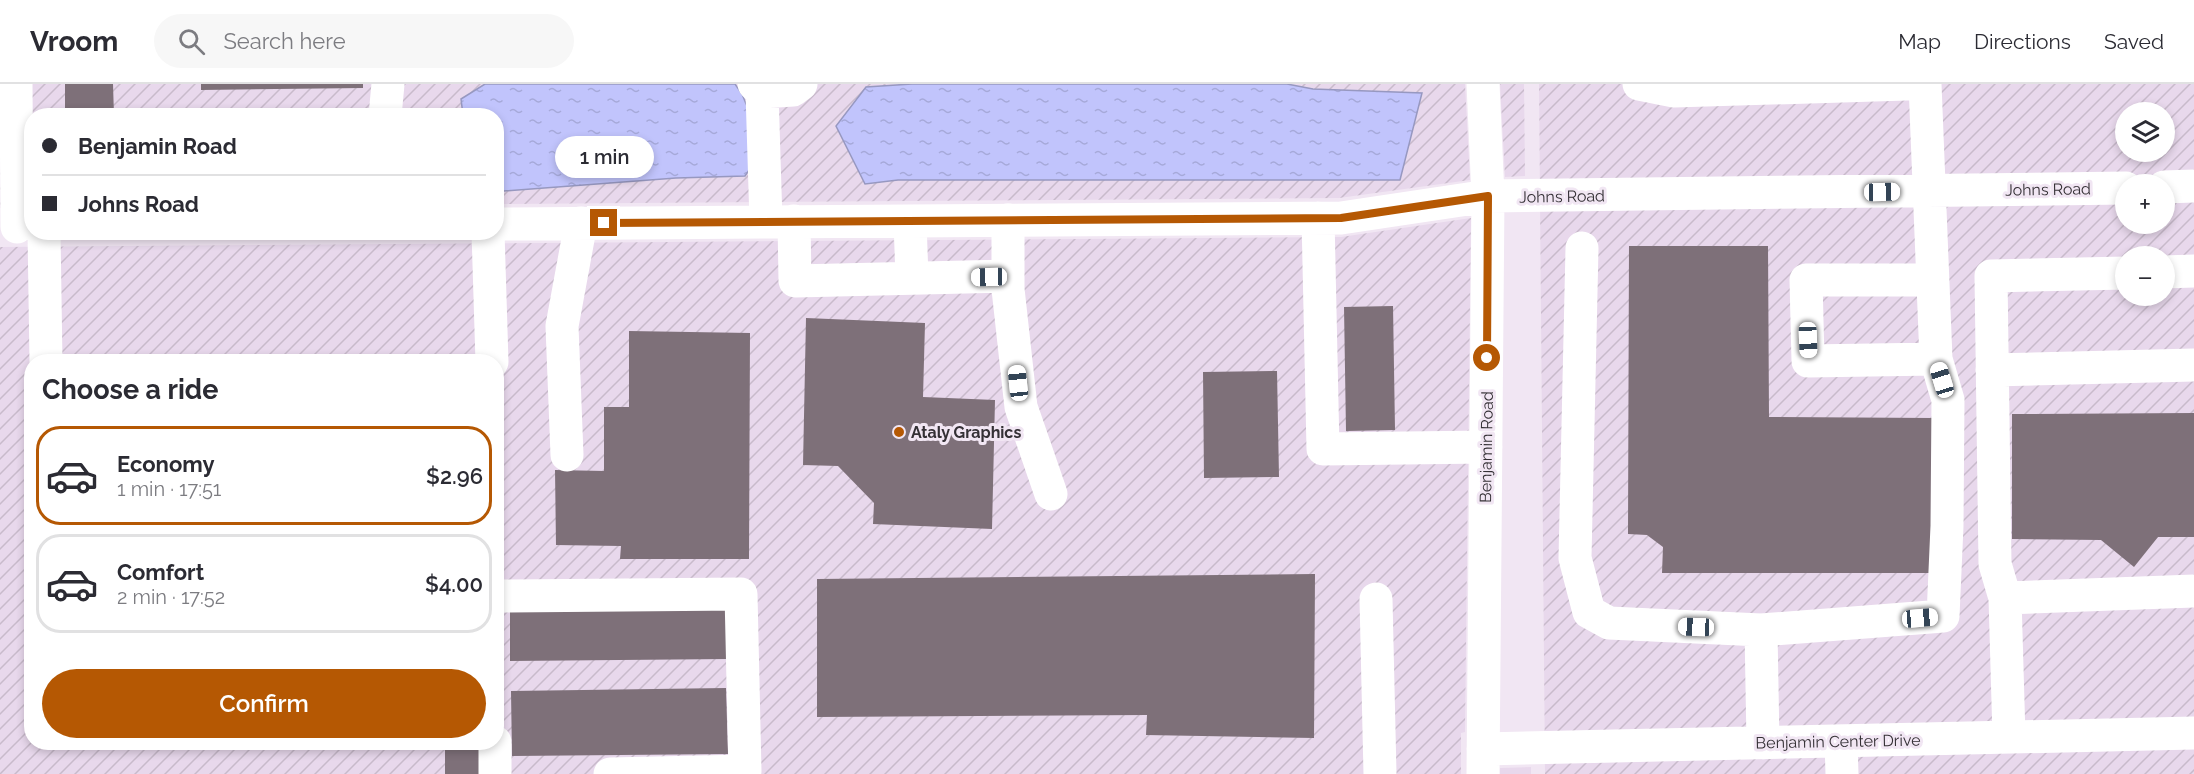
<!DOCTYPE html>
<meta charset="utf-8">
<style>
body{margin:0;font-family:Raleway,sans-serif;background:#f7f7f7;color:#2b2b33;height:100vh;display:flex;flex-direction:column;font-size:22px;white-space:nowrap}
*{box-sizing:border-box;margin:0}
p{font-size:20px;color:#7c7c81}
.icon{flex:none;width:33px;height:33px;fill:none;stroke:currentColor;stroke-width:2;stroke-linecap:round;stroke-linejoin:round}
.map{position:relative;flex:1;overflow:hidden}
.sheet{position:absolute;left:24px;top:270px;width:480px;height:396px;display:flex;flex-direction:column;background:#fff;border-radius:24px;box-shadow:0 3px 9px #0003}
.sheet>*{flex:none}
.top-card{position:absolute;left:24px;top:24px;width:480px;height:132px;border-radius:24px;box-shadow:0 3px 9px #0003;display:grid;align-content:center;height:132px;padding:0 18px;background:#fff}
.tools{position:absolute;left:2115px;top:18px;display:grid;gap:12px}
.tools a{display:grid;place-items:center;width:60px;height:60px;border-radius:50%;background:#fff;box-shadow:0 3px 9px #0003;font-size:30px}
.end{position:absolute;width:27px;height:27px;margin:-14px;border:8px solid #b55803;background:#fff;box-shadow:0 0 0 3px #fff}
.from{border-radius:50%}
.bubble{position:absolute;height:42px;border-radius:21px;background:#fff;box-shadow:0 3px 9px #0003;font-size:20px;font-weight:600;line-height:42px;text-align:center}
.car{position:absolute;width:18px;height:36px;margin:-18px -9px;border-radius:8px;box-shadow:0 0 4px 2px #0007;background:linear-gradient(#fff 24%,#345 0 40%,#fff 0 76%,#345 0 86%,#fff 0)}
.top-card b{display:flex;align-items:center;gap:21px;height:57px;font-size:22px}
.top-card b+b{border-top:2px solid #e1e1e2}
.top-card i{width:15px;height:15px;background:#2b2b33}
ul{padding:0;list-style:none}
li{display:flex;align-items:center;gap:18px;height:99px;margin:0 12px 9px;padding:0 6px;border:3px solid #e1e1e2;border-radius:24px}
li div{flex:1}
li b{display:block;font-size:22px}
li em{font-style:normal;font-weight:600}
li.active{border-color:#b55803}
li>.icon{width:54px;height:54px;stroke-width:1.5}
h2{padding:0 18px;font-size:27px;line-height:72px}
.action{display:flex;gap:12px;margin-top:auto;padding:12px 18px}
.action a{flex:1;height:69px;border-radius:36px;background:#b55803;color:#fff;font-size:24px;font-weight:600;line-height:69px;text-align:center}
header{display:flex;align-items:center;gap:36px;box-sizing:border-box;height:84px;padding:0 30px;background:#fff;border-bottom:2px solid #e1e1e2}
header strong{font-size:28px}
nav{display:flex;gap:33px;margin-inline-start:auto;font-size:21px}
.search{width:420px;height:54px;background:#f7f7f7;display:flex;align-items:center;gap:15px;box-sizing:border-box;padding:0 21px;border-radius:33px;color:#7c7c81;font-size:22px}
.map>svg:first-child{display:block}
.built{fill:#e8d8ec}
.industrial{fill:url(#industrial-furrows);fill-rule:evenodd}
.water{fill:url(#water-ripples);stroke:#9798c0;stroke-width:1.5}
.building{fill:#7e7079}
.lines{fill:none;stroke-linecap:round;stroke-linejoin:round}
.minor{stroke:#fff;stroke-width:33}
.route{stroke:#b55803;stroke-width:8}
.poi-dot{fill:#b55803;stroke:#f1e6f3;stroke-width:2}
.labels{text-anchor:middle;stroke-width:6;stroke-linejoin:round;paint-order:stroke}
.street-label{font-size:16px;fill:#343035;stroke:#f1e6f3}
.poi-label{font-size:16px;font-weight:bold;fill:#343035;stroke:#f1e6f3;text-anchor:start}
</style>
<header>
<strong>Vroom</strong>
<div class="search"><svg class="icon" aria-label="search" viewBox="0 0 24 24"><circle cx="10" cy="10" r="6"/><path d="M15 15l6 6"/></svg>Search here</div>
<nav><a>Map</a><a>Directions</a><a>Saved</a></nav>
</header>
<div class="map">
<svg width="2194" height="690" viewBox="0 0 2194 690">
<defs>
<pattern id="industrial-furrows" width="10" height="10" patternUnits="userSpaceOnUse" patternTransform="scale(1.5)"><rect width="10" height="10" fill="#e8d8ec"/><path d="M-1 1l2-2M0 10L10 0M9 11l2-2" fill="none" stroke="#c8bacb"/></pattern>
<pattern id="water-ripples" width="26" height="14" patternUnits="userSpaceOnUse" patternTransform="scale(1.5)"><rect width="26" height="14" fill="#c1c4fc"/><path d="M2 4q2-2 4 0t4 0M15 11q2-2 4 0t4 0" fill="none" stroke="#a6a9d9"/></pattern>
</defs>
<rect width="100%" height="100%" fill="#f1e6f3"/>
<path class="built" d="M 1531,683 L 1531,690 L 1500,690 L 1500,684 Z"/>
<path class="industrial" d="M 0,0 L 485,0 L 461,15 L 463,31 L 32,32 L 31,123 L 0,124 Z
M 735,0 L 912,0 L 866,3 L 865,100 L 898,96 L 1313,5 L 1287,0 L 1465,0 L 1470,96 L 1339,114 L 497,120 L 496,100 L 504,107 L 676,94 L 744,92 L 742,10 Z
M 1500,0 L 1524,0 L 1525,92 L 1505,93 Z
M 1539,0 L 2194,0 L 2194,690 L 1545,690 ZM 2126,28 L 2164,28 L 2164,68 L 2126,68 ZM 2126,100 L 2164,100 L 2164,140 L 2126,140 ZM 2126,172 L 2164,172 L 2164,212 L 2126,212 Z
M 1471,134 L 1465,648 L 1461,649 L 1461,690 L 0,690 L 0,163 L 1341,153 ZM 32,278 L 496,278 L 496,658 L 32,658 Z"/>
<path class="water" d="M 485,0 L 735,0 L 742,10 L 764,64 L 745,92 L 676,94 L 504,107 L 497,100 L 496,32 L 463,31 L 461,15 Z
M 912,0 L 1287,0 L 1313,5 L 1422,9 L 1400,96 L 898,96 L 865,100 L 836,42 L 866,3 Z"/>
<path class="building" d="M 65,0 L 113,0 L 114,32 L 65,32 Z
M 201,0 L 363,0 L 363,4 L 201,6 Z
M 1629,162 L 1768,162 L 1769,333 L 1932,334 L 1934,489 L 1662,489 L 1663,463 L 1647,451 L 1628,450 Z
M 1393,222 L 1395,346 L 1346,347 L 1344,223 Z
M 806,234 L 925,239 L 923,313 L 995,316 L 992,445 L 873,440 L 874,419 L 838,382 L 803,381 Z
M 629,247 L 750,249 L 749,475 L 620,475 L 621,462 L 556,461 L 555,386 L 604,387 L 604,323 L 629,323 Z
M 441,272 L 474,273 L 474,278 L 441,278 Z
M 1277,287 L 1279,393 L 1204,394 L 1203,288 Z
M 2194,329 L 2194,453 L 2158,453 L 2134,483 L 2101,456 L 2012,455 L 2012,330 Z
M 1315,490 L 1314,654 L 1146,651 L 1147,631 L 817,633 L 817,495 Z
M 728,525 L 728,575 L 510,577 L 510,528 Z
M 726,604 L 728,670 L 512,672 L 511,607 Z
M 445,658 L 481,658 L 482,690 L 445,690 Z"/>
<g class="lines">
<path class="minor" d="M 16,0 L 17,143
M 754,0 L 762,8 L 793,6 L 801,0
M 1483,0 L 1488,112 L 1483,690
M 1639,0 L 1674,7 L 1907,0
M 1925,0 L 1936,275 L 1808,277 L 1806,196 L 1932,196
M 762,8 L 766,138
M 385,32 L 388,0
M 2164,103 L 2194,102
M 1318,134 L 1323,365 L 1486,363
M 1008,136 L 1008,205 L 1021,323 L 1051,410
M 794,137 L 795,197 L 1008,192
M 910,137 L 912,194
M 496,140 L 1341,134 L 1488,112 L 2126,104
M 44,148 L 46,278
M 488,148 L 492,278
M 1582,164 L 1575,474 L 1589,528 L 1609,539 L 1761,546
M 2164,188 L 2194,187
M 1992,286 L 2194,281
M 567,371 L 562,242 L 581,139
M 496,512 L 741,510 L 745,687 L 610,690
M 2005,514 L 2194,507
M 1376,515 L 1380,690
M 2009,653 L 2005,514 L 1995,480 L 1991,192 L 2126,189
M 1841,657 L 1842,690
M 495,658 L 495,690
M 1763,659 L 1761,546 L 1943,532 L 1947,442 L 1948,316 L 1936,275
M 1483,665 L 2194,649"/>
</g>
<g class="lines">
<path class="route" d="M 604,139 L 1341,134 L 1488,112 L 1487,274"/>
</g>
<circle class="poi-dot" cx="899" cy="348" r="6"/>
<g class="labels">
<g class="street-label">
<text transform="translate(2048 105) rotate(-1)" y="6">Johns Road</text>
<text transform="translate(1562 112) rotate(-1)" y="6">Johns Road</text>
<text transform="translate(1486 363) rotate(-89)" y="6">Benjamin Road</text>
<text transform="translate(1838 657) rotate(-1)" y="6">Benjamin Center Drive</text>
</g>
<g class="poi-label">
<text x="911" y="354">Ataly Graphics</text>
</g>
</g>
</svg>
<div class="tools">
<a><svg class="icon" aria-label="layers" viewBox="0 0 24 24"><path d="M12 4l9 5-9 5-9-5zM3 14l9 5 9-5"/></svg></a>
<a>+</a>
<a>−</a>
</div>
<i class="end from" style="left:1487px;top:274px"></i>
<i class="end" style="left:604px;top:139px"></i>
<div class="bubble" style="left:555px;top:52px;width:99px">1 min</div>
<i class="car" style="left:1882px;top:108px;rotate:89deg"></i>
<i class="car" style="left:989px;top:193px;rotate:269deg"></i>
<i class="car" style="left:1808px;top:256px;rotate:178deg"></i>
<i class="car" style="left:1942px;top:296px;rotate:343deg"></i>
<i class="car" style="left:1018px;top:299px;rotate:354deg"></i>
<i class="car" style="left:1920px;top:534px;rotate:85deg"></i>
<i class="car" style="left:1696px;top:543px;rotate:272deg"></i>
<div class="top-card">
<b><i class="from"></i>Benjamin Road</b>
<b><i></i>Johns Road</b>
</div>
<section class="sheet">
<h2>Choose a ride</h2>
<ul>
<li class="active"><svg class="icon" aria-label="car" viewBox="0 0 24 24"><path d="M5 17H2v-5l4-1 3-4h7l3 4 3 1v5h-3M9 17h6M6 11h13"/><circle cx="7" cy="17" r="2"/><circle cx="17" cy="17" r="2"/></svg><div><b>Economy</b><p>1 min · 17:51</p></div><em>$2.96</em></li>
<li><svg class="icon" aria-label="car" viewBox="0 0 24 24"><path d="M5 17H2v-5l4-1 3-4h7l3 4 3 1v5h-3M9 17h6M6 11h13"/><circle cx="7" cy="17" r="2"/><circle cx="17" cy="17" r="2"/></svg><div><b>Comfort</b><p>2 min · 17:52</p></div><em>$4.00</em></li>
</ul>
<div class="action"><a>Confirm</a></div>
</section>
</div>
